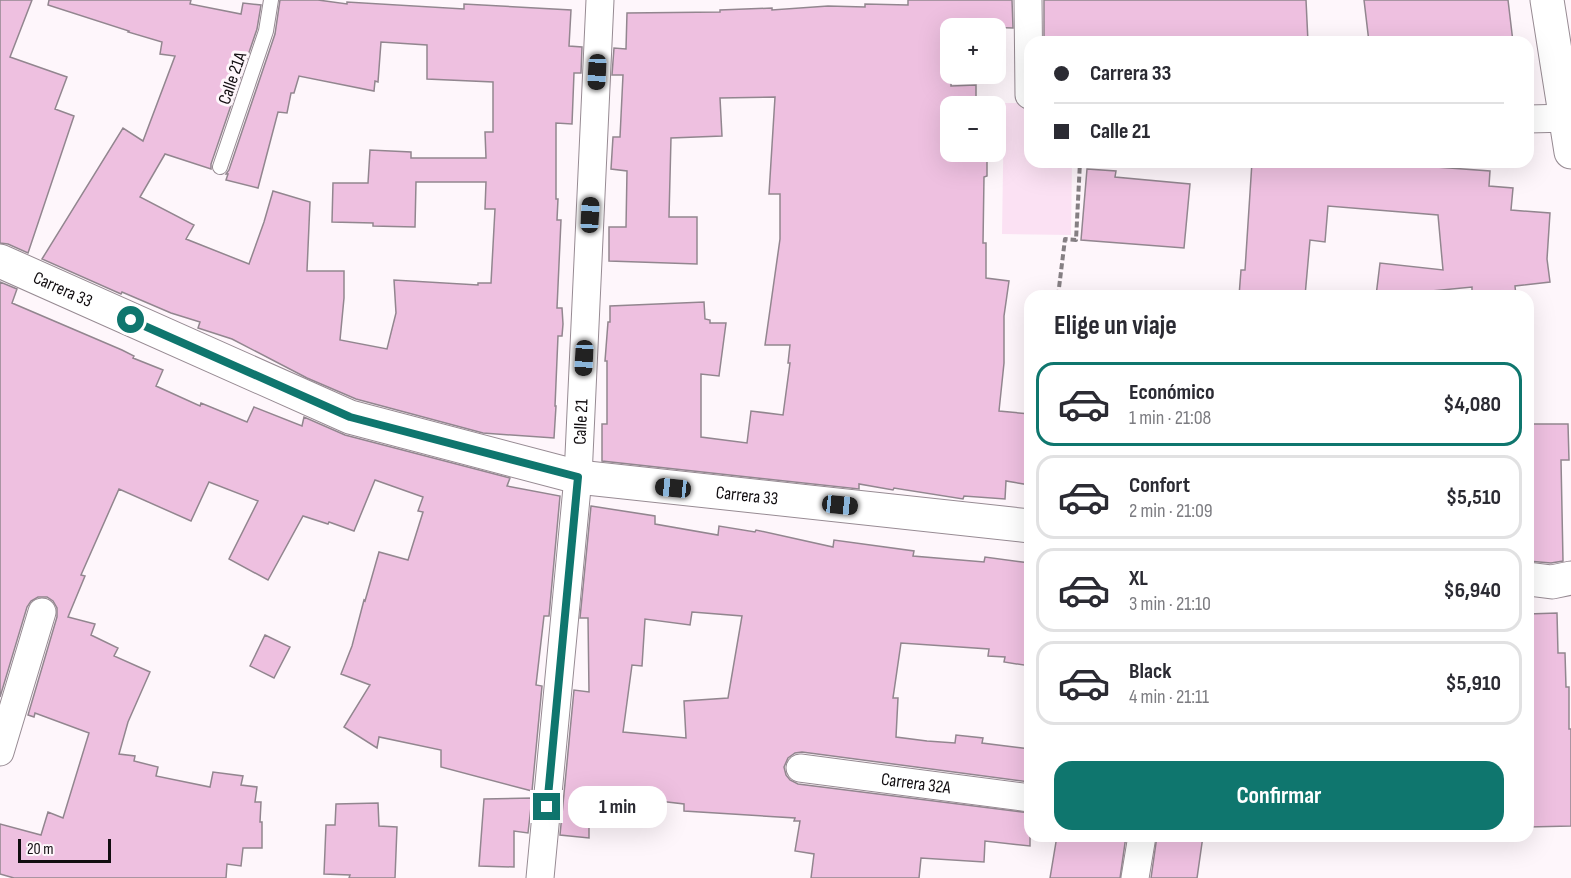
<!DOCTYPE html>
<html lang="es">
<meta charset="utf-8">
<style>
body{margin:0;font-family:"Sofia Sans Condensed",sans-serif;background:#f7f7f7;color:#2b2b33;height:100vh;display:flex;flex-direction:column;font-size:22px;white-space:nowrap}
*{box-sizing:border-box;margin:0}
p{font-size:20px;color:#7c7c81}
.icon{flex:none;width:33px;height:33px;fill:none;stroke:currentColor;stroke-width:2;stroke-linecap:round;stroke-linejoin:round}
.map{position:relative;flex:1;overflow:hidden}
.panel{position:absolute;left:1024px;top:290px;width:510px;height:552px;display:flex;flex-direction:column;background:#fff;border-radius:18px;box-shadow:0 6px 24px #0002}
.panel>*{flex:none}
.banner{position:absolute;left:1024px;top:36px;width:510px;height:132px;border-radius:18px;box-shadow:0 6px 24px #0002;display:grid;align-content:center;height:132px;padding:0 30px;background:#fff}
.tools{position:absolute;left:940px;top:18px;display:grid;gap:12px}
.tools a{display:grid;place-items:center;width:66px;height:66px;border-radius:12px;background:#fff;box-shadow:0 6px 24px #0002;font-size:30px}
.scale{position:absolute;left:18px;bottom:15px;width:93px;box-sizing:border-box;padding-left:6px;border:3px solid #110d10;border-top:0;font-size:16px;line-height:21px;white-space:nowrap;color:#110d10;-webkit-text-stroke:4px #fef6fb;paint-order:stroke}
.end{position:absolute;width:27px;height:27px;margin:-14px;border:8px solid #0f766e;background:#fff;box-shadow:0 0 0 3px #fff}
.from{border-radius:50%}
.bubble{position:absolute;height:42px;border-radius:18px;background:#fff;box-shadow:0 6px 24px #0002;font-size:20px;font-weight:700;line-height:42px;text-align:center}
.car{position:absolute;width:18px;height:36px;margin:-18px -9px;border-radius:8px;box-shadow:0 0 4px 2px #0007;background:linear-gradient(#222 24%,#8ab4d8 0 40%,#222 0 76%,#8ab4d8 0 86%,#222 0)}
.banner b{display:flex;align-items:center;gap:21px;height:57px;font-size:22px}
.banner b+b{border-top:2px solid #e1e1e2}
.banner i{width:15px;height:15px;background:#2b2b33}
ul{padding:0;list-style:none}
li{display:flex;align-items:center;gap:18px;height:84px;margin:0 12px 9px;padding:0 18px;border:3px solid #e1e1e2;border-radius:18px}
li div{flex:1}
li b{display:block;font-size:22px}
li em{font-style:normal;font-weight:700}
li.active{border-color:#0f766e}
li>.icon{width:54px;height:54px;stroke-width:1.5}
h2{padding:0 30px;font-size:27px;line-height:72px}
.primary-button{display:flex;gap:12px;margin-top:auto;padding:12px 30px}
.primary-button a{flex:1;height:69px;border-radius:18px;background:#0f766e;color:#fff;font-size:24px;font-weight:700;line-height:69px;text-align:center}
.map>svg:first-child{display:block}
.green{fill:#fbe1f3}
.building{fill:#eec0e0;stroke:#92868f;stroke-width:1.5;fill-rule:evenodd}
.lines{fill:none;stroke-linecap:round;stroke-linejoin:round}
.lane-casing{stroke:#978b93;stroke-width:16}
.street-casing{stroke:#978b93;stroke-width:29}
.secondary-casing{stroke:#978b93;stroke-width:35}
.path{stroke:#857f83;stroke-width:4;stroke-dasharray:6 3;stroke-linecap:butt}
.lane{stroke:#fff;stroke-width:14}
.street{stroke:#fff;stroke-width:27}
.secondary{stroke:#fff;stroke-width:33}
.route{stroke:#0f766e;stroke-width:8}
.labels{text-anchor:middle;stroke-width:6;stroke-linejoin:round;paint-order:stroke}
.street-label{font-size:18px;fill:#110d10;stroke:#fef6fb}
</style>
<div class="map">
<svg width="1571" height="878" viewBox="0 0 1571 878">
<rect width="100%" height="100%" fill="#fef6fb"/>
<path class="green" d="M 1004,103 L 1030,103 L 1030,162 L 1072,162 L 1071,235 L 1002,234 Z"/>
<path class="building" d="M 0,0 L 32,0 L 10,57 L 67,77 L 55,109 L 74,116 L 28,253 L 8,244 L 0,243 Z
M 49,0 L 191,0 L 190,4 L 241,14 L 243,3 L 261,5 L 257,29 L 211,164 L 211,169 L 165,154 L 140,197 L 194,225 L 186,239 L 249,264 L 264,222 L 273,191 L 310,202 L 307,271 L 344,271 L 344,298 L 340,340 L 387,349 L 396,313 L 394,280 L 478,285 L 478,283 L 491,283 L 495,209 L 485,209 L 486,182 L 416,182 L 415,227 L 373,226 L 373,223 L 332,222 L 333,183 L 368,183 L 370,150 L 411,152 L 411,158 L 486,158 L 485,132 L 493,132 L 493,82 L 427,79 L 427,45 L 381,42 L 378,82 L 375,81 L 374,91 L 299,76 L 294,93 L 291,93 L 287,113 L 278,112 L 258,188 L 226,180 L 228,174 L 226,174 L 229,170 L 275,34 L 280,0 L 318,0 L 347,4 L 347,2 L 464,9 L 464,4 L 571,10 L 569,46 L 582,47 L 581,73 L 574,73 L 572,124 L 556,123 L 556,199 L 558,199 L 557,220 L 561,220 L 557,308 L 562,308 L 563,324 L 562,336 L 558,336 L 555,406 L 556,406 L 554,438 L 483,433 L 356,399 L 307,378 L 232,339 L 198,328 L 200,322 L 171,313 L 122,292 L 121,294 L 42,259 L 123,128 L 143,141 L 175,56 L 160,54 L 162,42 L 128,32 L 129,31 L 48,5 Z
M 908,0 L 1012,0 L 1013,28 L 980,27 L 980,28 L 951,28 L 951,86 L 976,85 L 976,102 L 985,102 L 985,106 L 951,106 L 951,152 L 987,152 L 987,176 L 984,177 L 983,243 L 986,243 L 986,278 L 1009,281 L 1004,316 L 1004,363 L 999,411 L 1030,414 L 1030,485 L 1006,481 L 1005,499 L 964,496 L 963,499 L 894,488 L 893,490 L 859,484 L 859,489 L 602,461 L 602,424 L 607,424 L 607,361 L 605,361 L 608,322 L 610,322 L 610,306 L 704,302 L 705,319 L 710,320 L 710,323 L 726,323 L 719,376 L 701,374 L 701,437 L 747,443 L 751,411 L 783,415 L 790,363 L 788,363 L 790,345 L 765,345 L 780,239 L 780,194 L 769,194 L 775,97 L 720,98 L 722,136 L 671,138 L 669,217 L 697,217 L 697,264 L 609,261 L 609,227 L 626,227 L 627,171 L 611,169 L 613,137 L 620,137 L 623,75 L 612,75 L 614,48 L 626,49 L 627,13 L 720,12 L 720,10 L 772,8 L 772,10 L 828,6 L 865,7 L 865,4 L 908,5 Z
M 1044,0 L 1306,0 L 1308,42 L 1044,42 Z
M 1364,0 L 1508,0 L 1513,42 L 1369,42 Z
M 1252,162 L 1368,162 L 1490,171 L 1489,186 L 1513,188 L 1511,210 L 1550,213 L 1547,259 L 1550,282 L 1515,286 L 1516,296 L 1472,296 L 1472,287 L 1411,293 L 1411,296 L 1376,296 L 1380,263 L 1443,270 L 1438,215 L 1328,206 L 1325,242 L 1310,240 L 1305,296 L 1239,296 L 1241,270 L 1245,270 Z
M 1087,169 L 1116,171 L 1115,177 L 1190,184 L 1184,248 L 1081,240 Z
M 0,282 L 17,289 L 12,303 L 122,350 L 134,356 L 133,358 L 163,370 L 156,386 L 200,406 L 201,403 L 247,422 L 254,407 L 302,426 L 304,417 L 345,435 L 510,478 L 507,486 L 560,496 L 549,616 L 544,616 L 536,685 L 542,686 L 532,791 L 441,767 L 441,750 L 379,737 L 377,748 L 344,727 L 370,685 L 341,674 L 352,646 L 364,600 L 365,601 L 379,552 L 408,560 L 423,512 L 418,511 L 423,497 L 375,480 L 354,531 L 329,522 L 328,524 L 303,516 L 268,580 L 229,559 L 258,501 L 209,482 L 191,521 L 119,489 L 81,575 L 85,576 L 68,617 L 95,624 L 91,635 L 118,648 L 114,656 L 150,672 L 128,722 L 119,754 L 135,756 L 134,761 L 158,767 L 156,776 L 210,787 L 213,772 L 243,776 L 241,785 L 257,787 L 255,802 L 261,802 L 260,822 L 262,822 L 262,848 L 243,848 L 241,866 L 227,864 L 226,878 L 14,878 L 0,874 L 0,824 L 41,835 L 48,812 L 63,818 L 89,733 L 35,713 L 34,717 L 28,715 L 57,617 L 57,608 L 53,601 L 47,597 L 38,597 L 31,601 L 27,607 L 0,697 Z
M 1528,424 L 1568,424 L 1569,460 L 1561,460 L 1563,561 L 1551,563 L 1528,561 Z
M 591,506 L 655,516 L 655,524 L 718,535 L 719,526 L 755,532 L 756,530 L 833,547 L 834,540 L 914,551 L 913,556 L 984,562 L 985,557 L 1030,563 L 1030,666 L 1004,662 L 1005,657 L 988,656 L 989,649 L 901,643 L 893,698 L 898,698 L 896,737 L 927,741 L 955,743 L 956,735 L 983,738 L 982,743 L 1030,749 L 1030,782 L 802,752 L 795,753 L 788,758 L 784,767 L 786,775 L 790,780 L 798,784 L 1030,813 L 1030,846 L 985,841 L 984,862 L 921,858 L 919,878 L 811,878 L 814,854 L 795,851 L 800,821 L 794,821 L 795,818 L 684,811 L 684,804 L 608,795 L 606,827 L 589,826 L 589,838 L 560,835 L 574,690 L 589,692 L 588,618 L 580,618 ZM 692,612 L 742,616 L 728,698 L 684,701 L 686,738 L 623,732 L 632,665 L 642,666 L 645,619 L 690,625 Z
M 1557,613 L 1558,653 L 1565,653 L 1566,687 L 1569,687 L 1569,729 L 1571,729 L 1571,826 L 1528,827 L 1528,614 Z
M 265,635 L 290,647 L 274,678 L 250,666 Z
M 532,798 L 528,833 L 514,831 L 514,867 L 479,866 L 484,799 Z
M 378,803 L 379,826 L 397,827 L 395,878 L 349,878 L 350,875 L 324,874 L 326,825 L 335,825 L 336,804 Z
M 1057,836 L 1126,836 L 1120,878 L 1050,878 Z
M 1157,836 L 1203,836 L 1197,878 L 1151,878 Z"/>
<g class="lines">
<defs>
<path id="lane" d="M 220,167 L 266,31 L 271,0"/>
<g id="street">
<path d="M 1028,0 L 1029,95 L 1030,95"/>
<path d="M 1528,119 L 1571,118"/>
<path d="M 0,752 L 42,612"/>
<path id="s1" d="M 800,768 L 1030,798"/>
<path id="s2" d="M 540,878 L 578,477 L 600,0"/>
<path d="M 1135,878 L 1142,836"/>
</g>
<g id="secondary">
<path d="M 1547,0 L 1571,152"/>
<path id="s3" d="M 0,261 L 350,417 L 578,477 L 1030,526"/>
<path d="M 1528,579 L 1552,582 L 1571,578"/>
</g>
</defs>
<use href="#lane" class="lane-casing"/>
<use href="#street" class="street-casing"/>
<use href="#secondary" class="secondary-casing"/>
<path class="path" d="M 1058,296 L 1065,239 L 1076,240 L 1080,162"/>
<use href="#lane" class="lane"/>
<use href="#street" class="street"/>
<use href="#secondary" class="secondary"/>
</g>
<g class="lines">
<path class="route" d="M 131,320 L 350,417 L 578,477 L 547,807"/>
</g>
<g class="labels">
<g class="street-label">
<text transform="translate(232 78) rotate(-71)" y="6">Calle 21A</text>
<text dy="6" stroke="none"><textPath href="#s3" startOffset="69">Carrera 33</textPath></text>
<text dy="6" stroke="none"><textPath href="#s2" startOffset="458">Calle 21</textPath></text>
<text dy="6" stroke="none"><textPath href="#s3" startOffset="789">Carrera 33</textPath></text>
<text dy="6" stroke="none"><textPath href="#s1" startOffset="117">Carrera 32A</textPath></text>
</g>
</g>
</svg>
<div class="tools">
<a>+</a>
<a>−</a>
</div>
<div class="scale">20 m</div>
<i class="end from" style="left:131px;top:320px"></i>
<i class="end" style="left:547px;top:807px"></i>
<div class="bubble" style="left:568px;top:786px;width:99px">1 min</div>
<i class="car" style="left:597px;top:72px;rotate:183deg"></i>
<i class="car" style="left:590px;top:215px;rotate:3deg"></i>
<i class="car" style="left:584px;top:358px;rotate:183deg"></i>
<i class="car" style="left:673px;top:488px;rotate:276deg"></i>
<i class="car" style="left:840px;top:505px;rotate:96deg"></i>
<div class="banner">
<b><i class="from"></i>Carrera 33</b>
<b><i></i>Calle 21</b>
</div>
<section class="panel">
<h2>Elige un viaje</h2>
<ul>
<li class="active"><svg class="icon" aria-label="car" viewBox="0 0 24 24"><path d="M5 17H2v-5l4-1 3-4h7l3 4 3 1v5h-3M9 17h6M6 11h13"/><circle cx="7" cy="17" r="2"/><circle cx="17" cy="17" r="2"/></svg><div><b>Económico</b><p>1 min · 21:08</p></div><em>$4,080</em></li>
<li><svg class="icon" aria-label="car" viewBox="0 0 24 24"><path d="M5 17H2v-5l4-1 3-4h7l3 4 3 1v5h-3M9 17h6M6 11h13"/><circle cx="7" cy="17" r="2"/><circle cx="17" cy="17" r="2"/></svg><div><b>Confort</b><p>2 min · 21:09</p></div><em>$5,510</em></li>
<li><svg class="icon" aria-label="car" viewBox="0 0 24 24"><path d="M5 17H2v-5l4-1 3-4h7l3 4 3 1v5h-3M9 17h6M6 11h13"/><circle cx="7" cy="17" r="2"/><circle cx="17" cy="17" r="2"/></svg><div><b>XL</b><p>3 min · 21:10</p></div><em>$6,940</em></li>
<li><svg class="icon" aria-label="car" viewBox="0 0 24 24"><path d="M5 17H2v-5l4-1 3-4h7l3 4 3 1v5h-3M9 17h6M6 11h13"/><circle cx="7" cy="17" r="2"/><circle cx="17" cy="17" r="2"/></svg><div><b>Black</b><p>4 min · 21:11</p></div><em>$5,910</em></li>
</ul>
<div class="primary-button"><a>Confirmar</a></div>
</section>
</div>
